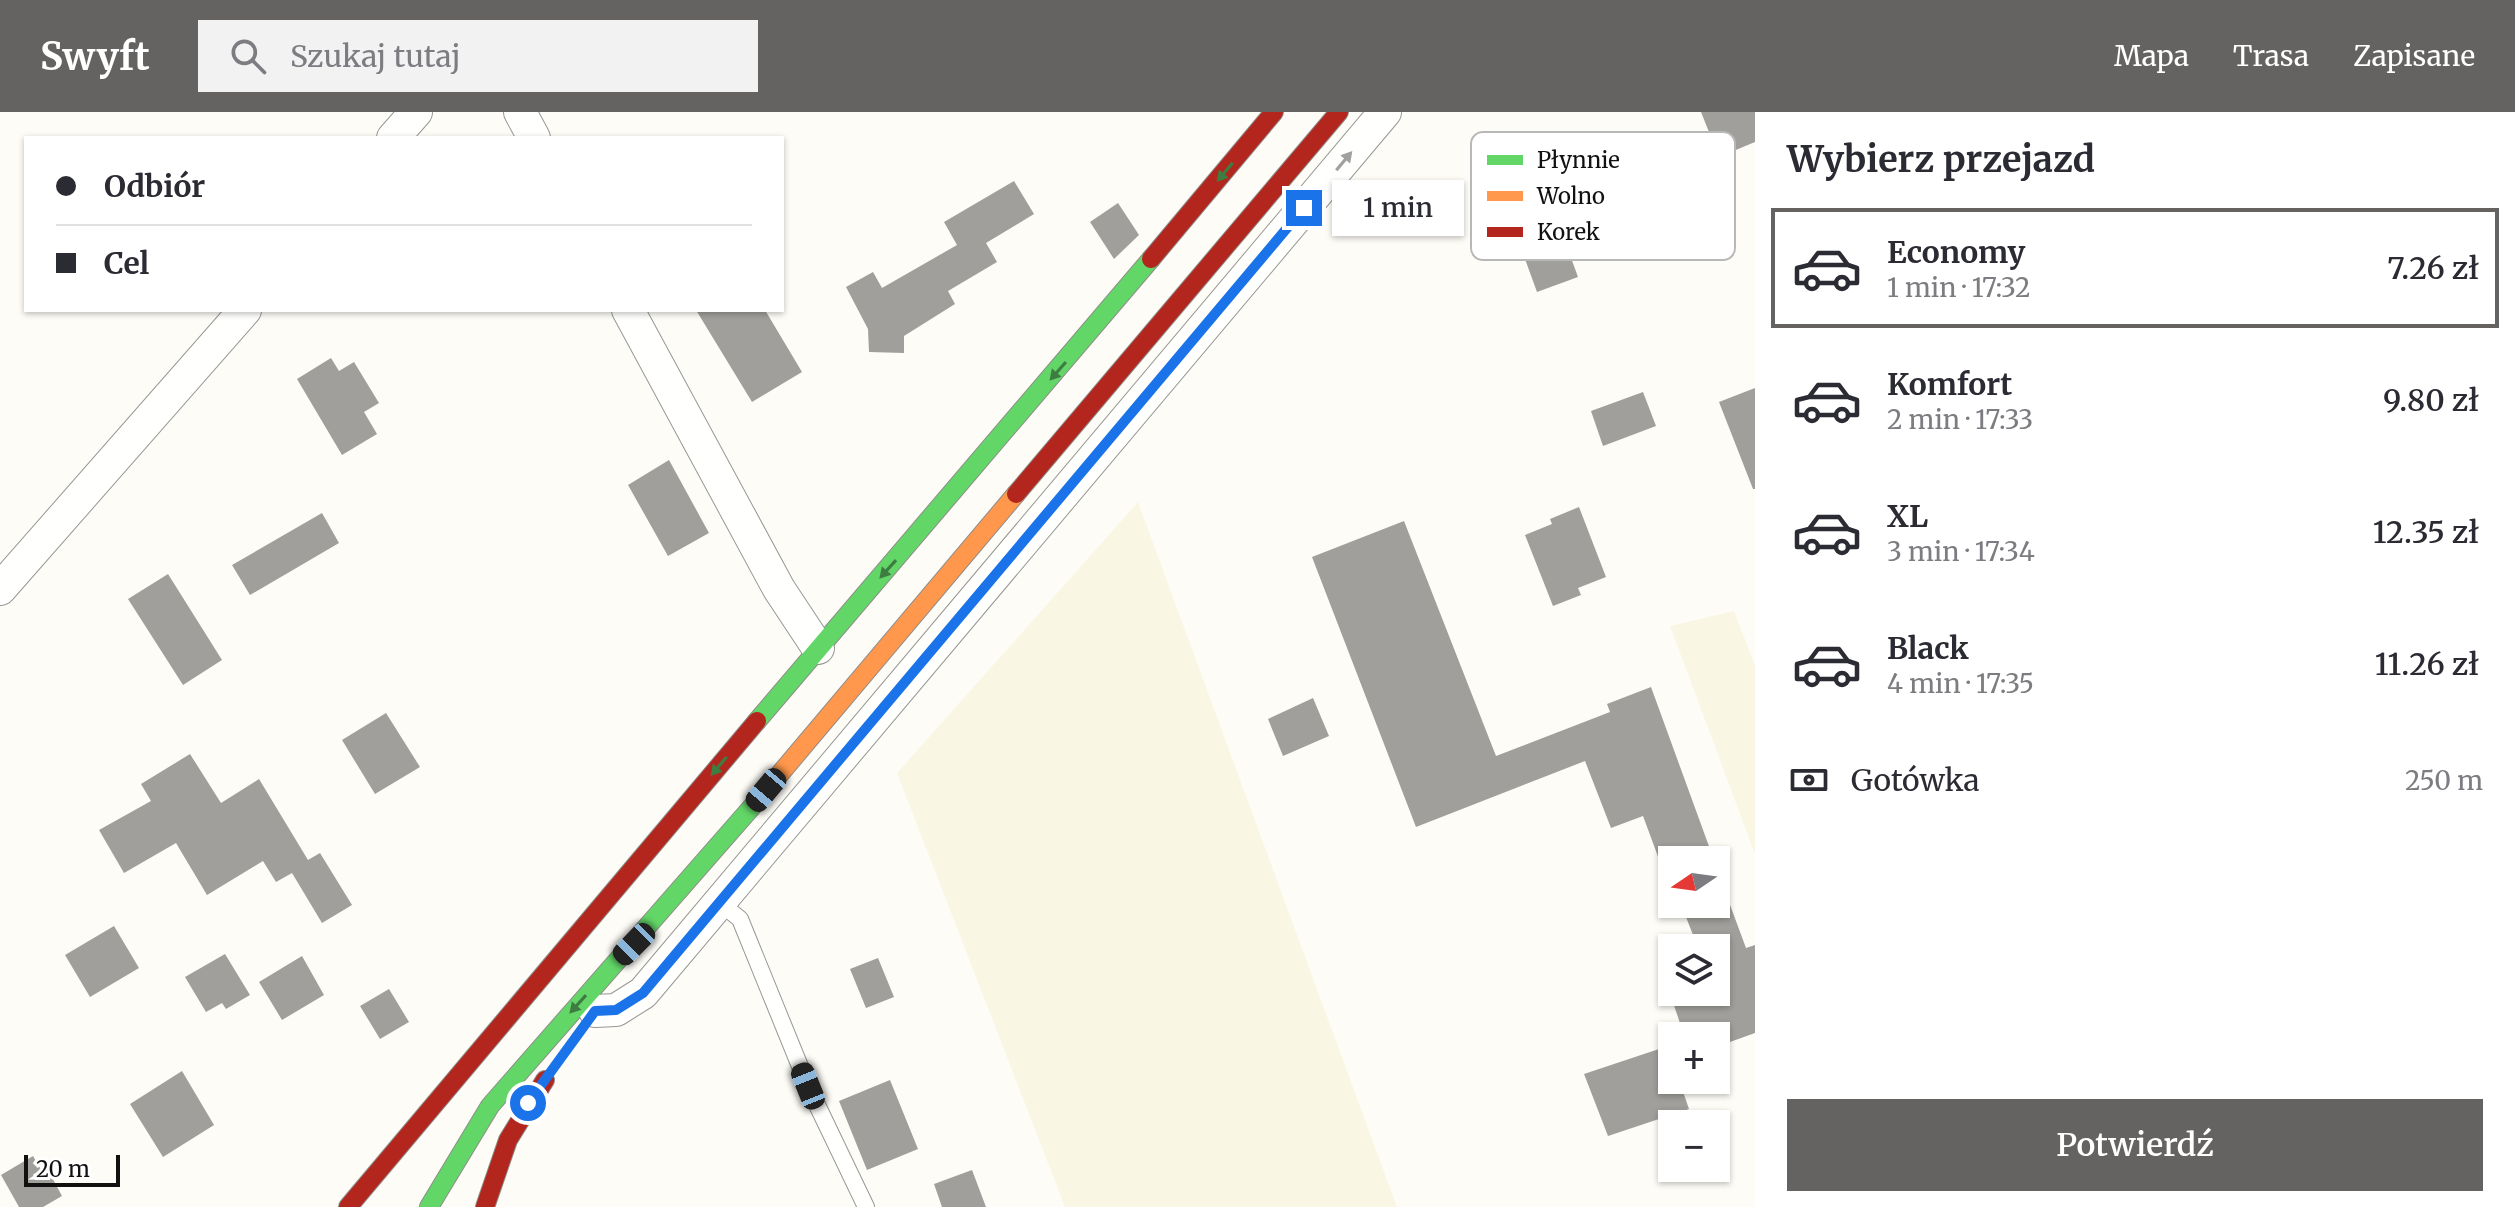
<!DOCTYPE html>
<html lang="pl">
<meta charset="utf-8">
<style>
body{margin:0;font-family:Merriweather,serif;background:#f2f2f3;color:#2b2b33;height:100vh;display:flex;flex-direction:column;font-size:30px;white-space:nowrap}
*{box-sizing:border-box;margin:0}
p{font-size:26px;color:#7c7c81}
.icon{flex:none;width:44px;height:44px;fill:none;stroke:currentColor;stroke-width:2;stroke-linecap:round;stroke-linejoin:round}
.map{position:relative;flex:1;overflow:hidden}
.sheet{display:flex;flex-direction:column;background:#fff;width:760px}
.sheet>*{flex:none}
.hud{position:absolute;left:24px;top:24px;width:760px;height:176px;border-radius:0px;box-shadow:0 2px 6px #0004;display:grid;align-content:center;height:176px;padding:0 32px;background:#fff}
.needle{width:52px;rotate:257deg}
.buttons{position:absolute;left:1658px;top:734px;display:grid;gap:16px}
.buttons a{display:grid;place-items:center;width:72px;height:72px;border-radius:0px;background:#fff;box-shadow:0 2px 6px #0004;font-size:40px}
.scale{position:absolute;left:24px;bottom:20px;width:96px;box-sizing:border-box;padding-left:8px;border:4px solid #111;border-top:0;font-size:22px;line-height:28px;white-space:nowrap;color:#111;-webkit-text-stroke:6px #fff;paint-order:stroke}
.end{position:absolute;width:36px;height:36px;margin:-18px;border:10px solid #1a73e8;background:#fff;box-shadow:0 0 0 4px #fff}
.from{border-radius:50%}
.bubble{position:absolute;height:56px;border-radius:0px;background:#fff;box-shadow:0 2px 6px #0004;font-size:26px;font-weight:600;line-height:56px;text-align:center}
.car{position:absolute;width:24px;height:48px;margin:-24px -12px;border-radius:10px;box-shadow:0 0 6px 2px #0007;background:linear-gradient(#222 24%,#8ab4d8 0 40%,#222 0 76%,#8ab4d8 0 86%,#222 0)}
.hud b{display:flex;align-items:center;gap:28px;height:76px;font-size:30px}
.hud b+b{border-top:2px solid #e1e1e2}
.hud i{width:20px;height:20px;background:#2b2b33}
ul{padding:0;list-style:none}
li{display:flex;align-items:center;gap:24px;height:120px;margin:0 16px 12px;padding:0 16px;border:4px solid transparent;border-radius:0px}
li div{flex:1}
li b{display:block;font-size:30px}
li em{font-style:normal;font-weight:600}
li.current{border-color:#646362}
li>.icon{width:72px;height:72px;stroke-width:1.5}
h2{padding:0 32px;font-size:36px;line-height:96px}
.pay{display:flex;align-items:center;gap:20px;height:88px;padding:0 32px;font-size:30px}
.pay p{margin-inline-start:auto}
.cta{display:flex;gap:16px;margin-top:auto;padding:16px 32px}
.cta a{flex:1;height:92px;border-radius:0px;background:#646362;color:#fff;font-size:32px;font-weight:600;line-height:92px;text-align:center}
header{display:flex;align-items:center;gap:48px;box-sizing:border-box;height:112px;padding:0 40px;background:#646362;color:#fff}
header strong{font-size:38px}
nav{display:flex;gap:44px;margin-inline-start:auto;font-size:28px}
.search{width:560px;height:72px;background:#f2f2f3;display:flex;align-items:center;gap:20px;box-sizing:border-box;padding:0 28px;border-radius:0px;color:#7c7c81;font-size:30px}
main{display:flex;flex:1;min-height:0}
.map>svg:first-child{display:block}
.farmland{fill:#f9f7e4}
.building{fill:#a19f9c}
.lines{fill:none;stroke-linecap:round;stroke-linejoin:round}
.lane-casing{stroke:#979795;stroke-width:18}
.street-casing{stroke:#979795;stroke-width:34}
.fast-casing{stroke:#8e8d8b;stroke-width:20}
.slow-casing{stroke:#8e8d8b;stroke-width:20}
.jam-casing{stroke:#8e8d8b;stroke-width:20}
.lane{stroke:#fffffe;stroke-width:16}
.street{stroke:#fffffe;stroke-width:32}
.fast{stroke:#63d668;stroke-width:18}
.slow{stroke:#ff974d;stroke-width:18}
.jam{stroke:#b3261e;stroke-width:18}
.oneway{fill:#a0a09f}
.oneway2{fill:#3e7d41}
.route{stroke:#1a73e8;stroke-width:10}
.key{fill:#fff;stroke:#b8b8b8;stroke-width:2}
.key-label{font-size:22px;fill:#111}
</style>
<header>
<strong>Swyft</strong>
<div class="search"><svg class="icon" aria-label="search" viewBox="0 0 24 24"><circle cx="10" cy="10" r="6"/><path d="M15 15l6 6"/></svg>Szukaj tutaj</div>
<nav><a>Mapa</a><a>Trasa</a><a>Zapisane</a></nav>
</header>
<main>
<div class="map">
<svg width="1755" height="1095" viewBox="0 0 1755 1095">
<rect width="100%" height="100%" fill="#fdfcf7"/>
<path class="farmland" d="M 1138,390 L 1397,1095 L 1065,1095 L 897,661 Z
M 1734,499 L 1755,553 L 1755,742 L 1670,514 Z"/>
<path class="building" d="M 1701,0 L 1755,0 L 1755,30 L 1719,45 Z
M 1014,69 L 1034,102 L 986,131 L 997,150 L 948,179 L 955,192 L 904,224 L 904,241 L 869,240 L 868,217 L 846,175 L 873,160 L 882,176 L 957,133 L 944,110 Z
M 1118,91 L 1139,123 L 1114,147 L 1090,110 Z
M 1576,96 L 1586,126 L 1566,132 L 1578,165 L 1537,180 L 1525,147 L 1561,134 L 1548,138 L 1538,109 Z
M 696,198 L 765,198 L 802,260 L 752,290 Z
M 331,246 L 339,259 L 354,250 L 379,291 L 364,300 L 377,322 L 342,343 L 297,267 Z
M 1755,276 L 1755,377 L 1753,377 L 1719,290 Z
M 1643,280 L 1656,314 L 1603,334 L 1591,299 Z
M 669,348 L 709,421 L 668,444 L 628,373 Z
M 1579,395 L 1606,465 L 1578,476 L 1581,483 L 1553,494 L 1525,423 L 1552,412 L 1550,407 Z
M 322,401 L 339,431 L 250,483 L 232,453 Z
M 1404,409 L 1496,644 L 1610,600 L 1607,592 L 1651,575 L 1714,748 L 1672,748 L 1672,769 L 1667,757 L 1663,758 L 1643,704 L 1611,716 L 1585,649 L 1416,715 L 1312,445 Z
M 168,462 L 222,548 L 183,573 L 128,487 Z
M 1313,586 L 1329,624 L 1283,644 L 1268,607 Z
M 386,601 L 420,655 L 375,682 L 342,628 Z
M 190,642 L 221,691 L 259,667 L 308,748 L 320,741 L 352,793 L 322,811 L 292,761 L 276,770 L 263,749 L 207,783 L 176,731 L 124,761 L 99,718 L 151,689 L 141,672 Z
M 1716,755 L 1746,836 L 1755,833 L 1755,921 L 1716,935 L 1716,924 L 1678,924 L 1675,916 L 1681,914 L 1665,867 L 1672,865 L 1672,880 L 1716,880 L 1716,836 L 1698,836 L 1681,792 L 1716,792 Z
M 114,814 L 139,856 L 90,885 L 65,843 Z
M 225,842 L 250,883 L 226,897 L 222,891 L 206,900 L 185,865 Z
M 302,844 L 324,883 L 282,908 L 259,870 Z
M 878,846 L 894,885 L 866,896 L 850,857 Z
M 389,877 L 409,910 L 380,927 L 360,894 Z
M 1668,934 L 1672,968 L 1679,968 L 1689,997 L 1608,1024 L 1584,962 Z
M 182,959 L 214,1013 L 163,1045 L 130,992 Z
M 890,968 L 918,1037 L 867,1058 L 839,989 Z
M 33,1044 L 43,1061 L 48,1058 L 62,1084 L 43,1095 L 19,1095 L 1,1063 Z
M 972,1058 L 986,1095 L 942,1095 L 934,1072 Z"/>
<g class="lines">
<defs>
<path id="lane" d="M 720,791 L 740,807 L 808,974 L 866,1095"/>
<path id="street" d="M 520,0 L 534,26
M 393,26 L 416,0
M 628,198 L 779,477 L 818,536
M 0,477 L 245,198
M 595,899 L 616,898 L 643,881 L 1385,0"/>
<path id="fast" d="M 757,609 L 1151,147
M 429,1095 L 490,994 L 757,689"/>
<path id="slow" d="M 757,689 L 1016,382"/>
<path id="jam" d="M 1151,147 L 1274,0
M 1016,382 L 1339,0
M 348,1095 L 757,609
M 485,1095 L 508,1028 L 545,968"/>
</defs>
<use href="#lane" class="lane-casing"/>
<use href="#street" class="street-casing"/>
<use href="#fast" class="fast-casing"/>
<use href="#slow" class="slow-casing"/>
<use href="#jam" class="jam-casing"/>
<use href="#lane" class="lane"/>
<use href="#street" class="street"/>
<use href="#fast" class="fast"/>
<use href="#slow" class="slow"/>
<use href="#jam" class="jam"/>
</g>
<defs><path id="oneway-solid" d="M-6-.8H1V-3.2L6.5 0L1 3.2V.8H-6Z" transform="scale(2)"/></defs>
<use class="oneway" href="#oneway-solid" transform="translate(1344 49) rotate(-50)"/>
<g class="oneway2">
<use href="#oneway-solid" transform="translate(1225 60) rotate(130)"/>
<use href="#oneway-solid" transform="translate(1058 259) rotate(131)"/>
<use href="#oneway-solid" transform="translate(888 457) rotate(132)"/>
<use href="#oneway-solid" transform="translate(719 654) rotate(130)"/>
<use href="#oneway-solid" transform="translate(578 892) rotate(132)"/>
</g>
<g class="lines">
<path class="route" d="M 528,991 L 595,899 L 616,898 L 643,881 L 1304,96"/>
</g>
<rect x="1471" y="20" width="264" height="128" rx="12" class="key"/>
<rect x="1487" y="43" width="36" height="10" fill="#63d668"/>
<rect x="1487" y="79" width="36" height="10" fill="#ff974d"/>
<rect x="1487" y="115" width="36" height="10" fill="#b3261e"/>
<g class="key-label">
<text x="1537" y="56">Płynnie</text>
<text x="1537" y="92">Wolno</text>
<text x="1537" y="128">Korek</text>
</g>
</svg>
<div class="buttons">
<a><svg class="needle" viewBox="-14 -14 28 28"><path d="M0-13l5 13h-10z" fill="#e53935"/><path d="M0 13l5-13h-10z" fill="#7c7c81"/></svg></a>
<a><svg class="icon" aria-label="layers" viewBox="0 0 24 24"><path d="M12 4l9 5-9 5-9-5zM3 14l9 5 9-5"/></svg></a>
<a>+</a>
<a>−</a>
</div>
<div class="scale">20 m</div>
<i class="end from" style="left:528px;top:991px"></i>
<i class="end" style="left:1304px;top:96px"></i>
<div class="bubble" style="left:1332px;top:68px;width:132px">1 min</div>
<i class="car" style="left:766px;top:678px;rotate:220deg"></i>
<i class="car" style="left:634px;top:832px;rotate:225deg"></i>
<i class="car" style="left:808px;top:974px;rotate:338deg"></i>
<div class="hud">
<b><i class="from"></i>Odbiór</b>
<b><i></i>Cel</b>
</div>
</div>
<section class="sheet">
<h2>Wybierz przejazd</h2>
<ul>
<li class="current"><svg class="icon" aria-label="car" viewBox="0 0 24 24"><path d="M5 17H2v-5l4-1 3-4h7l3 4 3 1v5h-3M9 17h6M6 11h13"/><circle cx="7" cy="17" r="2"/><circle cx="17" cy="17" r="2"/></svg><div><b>Economy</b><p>1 min · 17:32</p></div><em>7.26 zł</em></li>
<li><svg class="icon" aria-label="car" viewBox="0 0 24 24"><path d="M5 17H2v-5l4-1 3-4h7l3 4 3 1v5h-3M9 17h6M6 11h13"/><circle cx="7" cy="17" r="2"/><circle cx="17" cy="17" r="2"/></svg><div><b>Komfort</b><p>2 min · 17:33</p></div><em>9.80 zł</em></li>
<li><svg class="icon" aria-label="car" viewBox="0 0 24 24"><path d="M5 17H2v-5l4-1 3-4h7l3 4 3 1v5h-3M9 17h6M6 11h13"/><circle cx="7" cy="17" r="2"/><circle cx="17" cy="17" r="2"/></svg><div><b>XL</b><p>3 min · 17:34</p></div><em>12.35 zł</em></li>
<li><svg class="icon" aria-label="car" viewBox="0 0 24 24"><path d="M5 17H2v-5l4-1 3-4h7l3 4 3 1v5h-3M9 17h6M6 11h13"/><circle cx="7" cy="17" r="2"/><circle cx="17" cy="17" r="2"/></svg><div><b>Black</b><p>4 min · 17:35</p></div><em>11.26 zł</em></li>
</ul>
<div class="pay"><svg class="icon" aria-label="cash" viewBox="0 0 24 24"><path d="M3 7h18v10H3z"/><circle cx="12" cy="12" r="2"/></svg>Gotówka<p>250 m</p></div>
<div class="cta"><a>Potwierdź</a></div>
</section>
</main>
